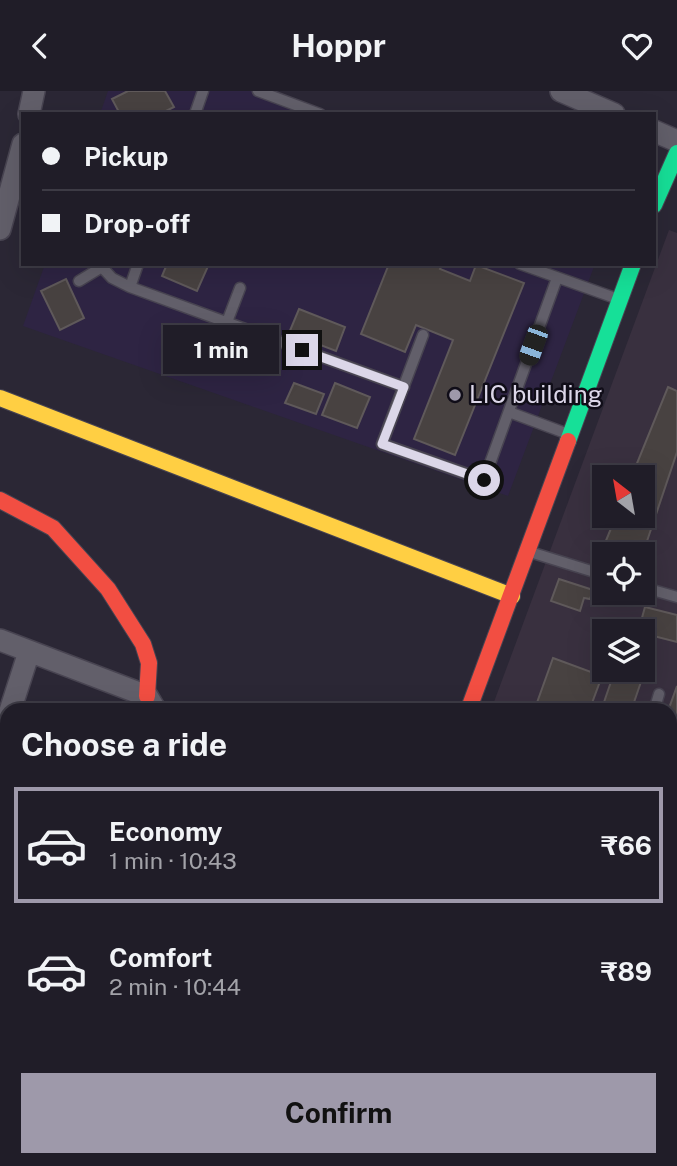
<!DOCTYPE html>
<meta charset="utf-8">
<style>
body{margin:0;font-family:"Public Sans",sans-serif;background:#282630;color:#f1f3f6;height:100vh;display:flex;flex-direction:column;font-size:26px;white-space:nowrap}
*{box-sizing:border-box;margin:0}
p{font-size:23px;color:#a2a2a8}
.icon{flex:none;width:38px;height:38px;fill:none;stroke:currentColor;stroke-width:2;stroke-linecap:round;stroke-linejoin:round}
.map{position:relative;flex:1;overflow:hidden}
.side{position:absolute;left:0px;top:612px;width:677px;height:464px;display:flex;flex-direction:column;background:#201d28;border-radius:21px 21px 0 0;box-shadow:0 7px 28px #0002,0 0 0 2px #3d3b45}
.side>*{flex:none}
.guide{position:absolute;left:21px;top:21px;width:635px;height:154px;border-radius:0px;box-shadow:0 7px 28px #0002,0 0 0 2px #3d3b45;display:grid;align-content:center;height:154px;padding:0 21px;background:#201d28}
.needle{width:46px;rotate:329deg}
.buttons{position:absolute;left:592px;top:374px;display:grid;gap:14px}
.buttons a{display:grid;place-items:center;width:63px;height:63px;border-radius:0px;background:#201d28;box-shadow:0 7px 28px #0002,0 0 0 2px #3d3b45;font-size:35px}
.end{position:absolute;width:32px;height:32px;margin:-16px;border:9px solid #dcd7e9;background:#111;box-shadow:0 0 0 4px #111}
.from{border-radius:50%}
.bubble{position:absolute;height:49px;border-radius:0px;background:#201d28;box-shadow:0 7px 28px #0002,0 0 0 2px #3d3b45;font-size:23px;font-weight:700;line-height:49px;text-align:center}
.car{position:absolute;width:21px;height:42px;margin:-21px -10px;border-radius:9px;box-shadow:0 0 5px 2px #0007;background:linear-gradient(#222 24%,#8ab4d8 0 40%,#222 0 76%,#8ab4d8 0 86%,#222 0)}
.guide b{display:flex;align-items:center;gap:24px;height:66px;font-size:26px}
.guide b+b{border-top:2px solid #3d3b45}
.guide i{width:18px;height:18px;background:#f1f3f6}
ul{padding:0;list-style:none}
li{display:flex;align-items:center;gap:21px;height:116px;margin:0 14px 10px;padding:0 7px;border:4px solid transparent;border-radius:0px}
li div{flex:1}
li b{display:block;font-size:26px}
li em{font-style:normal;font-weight:700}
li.on{border-color:#9e99aa}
li>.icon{width:63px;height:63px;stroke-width:1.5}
h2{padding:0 21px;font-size:32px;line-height:84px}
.cta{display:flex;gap:14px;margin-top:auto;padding:14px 21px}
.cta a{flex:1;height:80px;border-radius:0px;background:#9e99aa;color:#111;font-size:28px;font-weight:700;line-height:80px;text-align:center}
header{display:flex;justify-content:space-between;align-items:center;height:91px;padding:0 21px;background:#201d28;font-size:32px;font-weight:700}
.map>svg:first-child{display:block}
.built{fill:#2e2443}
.education{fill:#39303f;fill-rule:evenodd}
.building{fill:#484241;stroke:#5f595a;stroke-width:2}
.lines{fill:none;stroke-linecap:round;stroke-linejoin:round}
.lane-casing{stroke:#484451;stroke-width:13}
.street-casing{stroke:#484451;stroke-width:24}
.fast-casing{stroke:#484451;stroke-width:18}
.slow-casing{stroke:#484451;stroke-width:18}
.jam-casing{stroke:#484451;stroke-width:18}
.lane{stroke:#625f6a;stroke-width:10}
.street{stroke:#625f6a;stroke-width:21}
.fast{stroke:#16e098;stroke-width:16}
.slow{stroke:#ffcf43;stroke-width:16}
.jam{stroke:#f24e42;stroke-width:16}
.route{stroke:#dcd7e9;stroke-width:9}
.poi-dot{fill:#9e99aa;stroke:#100d18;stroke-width:2.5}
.labels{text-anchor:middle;stroke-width:5;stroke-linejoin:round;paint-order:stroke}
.poi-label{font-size:24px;fill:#dcd7e9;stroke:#100d18;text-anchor:start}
</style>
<header><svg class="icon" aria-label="back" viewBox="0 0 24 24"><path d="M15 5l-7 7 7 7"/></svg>Hoppr<svg class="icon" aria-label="heart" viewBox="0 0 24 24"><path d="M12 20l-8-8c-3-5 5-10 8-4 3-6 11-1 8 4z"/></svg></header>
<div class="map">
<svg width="677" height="1075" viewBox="0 0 677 1075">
<rect width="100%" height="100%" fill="#2b2735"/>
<path class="built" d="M 108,0 L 274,0 L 334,23 L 100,23 Z
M 45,173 L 595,173 L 508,405 L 23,235 Z"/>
<path class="education" d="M 669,139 L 677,142 L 677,1075 L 439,1075 L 436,1069 L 670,1069 L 670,620 L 491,619 ZM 604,387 L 642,387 L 642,425 L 604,425 ZM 604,464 L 642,464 L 642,502 L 604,502 ZM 604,541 L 642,541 L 642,579 L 604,579 Z"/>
<path class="building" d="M 128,0 L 165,0 L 174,16 L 160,23 L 120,23 L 112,8 Z
M 167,173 L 209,173 L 197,200 L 162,185 Z
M 389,173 L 442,173 L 440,178 L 470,190 L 476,174 L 524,192 L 455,364 L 414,348 L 453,249 L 416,234 L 405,261 L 361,243 Z
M 66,188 L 84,227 L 60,239 L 41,200 Z
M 299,218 L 345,236 L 336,260 L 289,242 Z
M 294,292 L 324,303 L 316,323 L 285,312 Z
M 335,292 L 370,306 L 357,337 L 322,324 Z
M 668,296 L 677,300 L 677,361 L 642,465 L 623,464 L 603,457 L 616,425 L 642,425 L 642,387 L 631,387 Z
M 559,488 L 593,499 L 590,508 L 584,507 L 580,520 L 551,510 Z
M 645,516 L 677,524 L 677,551 L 638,541 Z
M 553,567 L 602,585 L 589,620 L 534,620 Z
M 615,579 L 642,588 L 631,620 L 601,620 Z
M 677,595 L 677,647 L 670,644 L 668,620 Z
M 677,706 L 677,736 L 670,734 Z
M 670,873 L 677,875 L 677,904 L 670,902 Z
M 677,917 L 677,977 L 670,975 L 670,939 Z
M 7,1019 L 7,1043 L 0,1039 L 0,1030 Z"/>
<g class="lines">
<defs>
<path id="lane" d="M 258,0 L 320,23
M 195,23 L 203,0
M 99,173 L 112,187 L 130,196
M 138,173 L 130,196 L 404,296
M 520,173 L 618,208
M 79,190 L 102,176
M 227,231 L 240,197
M 423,244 L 382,353 L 484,389 L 557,187
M 509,321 L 568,343
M 530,461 L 604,484
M 642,496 L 677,506
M 654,620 L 659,603
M 670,781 L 677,783"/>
<path id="street" d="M 561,0 L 614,23
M 29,23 L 34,0
M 654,40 L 677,50
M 0,138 L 23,53
M 0,549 L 147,605 L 156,620
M 10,620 L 29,561
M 0,653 L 7,629
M 0,737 L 7,740
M 0,851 L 7,833
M 0,1002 L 7,1006
M 97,1069 L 104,1075
M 314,1069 L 326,1075
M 146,1075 L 150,1069"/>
<path id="fast" d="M 654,114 L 677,62
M 568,350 L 633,173"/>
<path id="slow" d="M 0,307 L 512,505
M 291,1075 L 293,1069"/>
<path id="jam" d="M 0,409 L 53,437 L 108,498 L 143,553 L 149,572 L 147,605
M 468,620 L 568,350"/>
</defs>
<use href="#lane" class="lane-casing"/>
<use href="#street" class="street-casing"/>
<use href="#fast" class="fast-casing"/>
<use href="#slow" class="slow-casing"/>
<use href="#jam" class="jam-casing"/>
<use href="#lane" class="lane"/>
<use href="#street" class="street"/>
<use href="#fast" class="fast"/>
<use href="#slow" class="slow"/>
<use href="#jam" class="jam"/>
</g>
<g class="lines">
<path class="route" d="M 302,259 L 404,296 L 382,353 L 484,389"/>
</g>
<circle class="poi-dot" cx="455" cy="304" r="7"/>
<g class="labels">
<g class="poi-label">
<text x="469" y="312">LIC building</text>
</g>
</g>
</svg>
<div class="buttons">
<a><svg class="needle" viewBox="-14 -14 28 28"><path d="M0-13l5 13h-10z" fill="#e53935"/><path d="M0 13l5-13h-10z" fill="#a2a2a8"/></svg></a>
<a><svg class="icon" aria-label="locate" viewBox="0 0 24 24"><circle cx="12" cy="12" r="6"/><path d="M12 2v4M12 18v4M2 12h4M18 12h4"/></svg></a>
<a><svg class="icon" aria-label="layers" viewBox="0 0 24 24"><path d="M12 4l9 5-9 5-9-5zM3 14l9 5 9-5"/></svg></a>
</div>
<i class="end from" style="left:484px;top:389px"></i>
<i class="end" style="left:302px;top:259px"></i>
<div class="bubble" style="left:163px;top:234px;width:116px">1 min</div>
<i class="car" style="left:533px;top:254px;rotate:200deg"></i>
<div class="guide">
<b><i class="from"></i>Pickup</b>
<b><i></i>Drop-off</b>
</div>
<section class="side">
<h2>Choose a ride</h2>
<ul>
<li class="on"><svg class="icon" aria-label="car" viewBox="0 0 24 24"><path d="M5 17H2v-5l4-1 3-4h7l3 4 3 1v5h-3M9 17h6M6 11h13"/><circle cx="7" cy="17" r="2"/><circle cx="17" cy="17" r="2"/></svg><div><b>Economy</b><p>1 min · 10:43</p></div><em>₹66</em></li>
<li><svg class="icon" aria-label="car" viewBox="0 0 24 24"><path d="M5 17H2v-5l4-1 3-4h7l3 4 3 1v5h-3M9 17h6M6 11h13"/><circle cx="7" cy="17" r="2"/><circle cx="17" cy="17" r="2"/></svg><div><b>Comfort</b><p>2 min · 10:44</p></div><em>₹89</em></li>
</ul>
<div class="cta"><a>Confirm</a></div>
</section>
</div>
